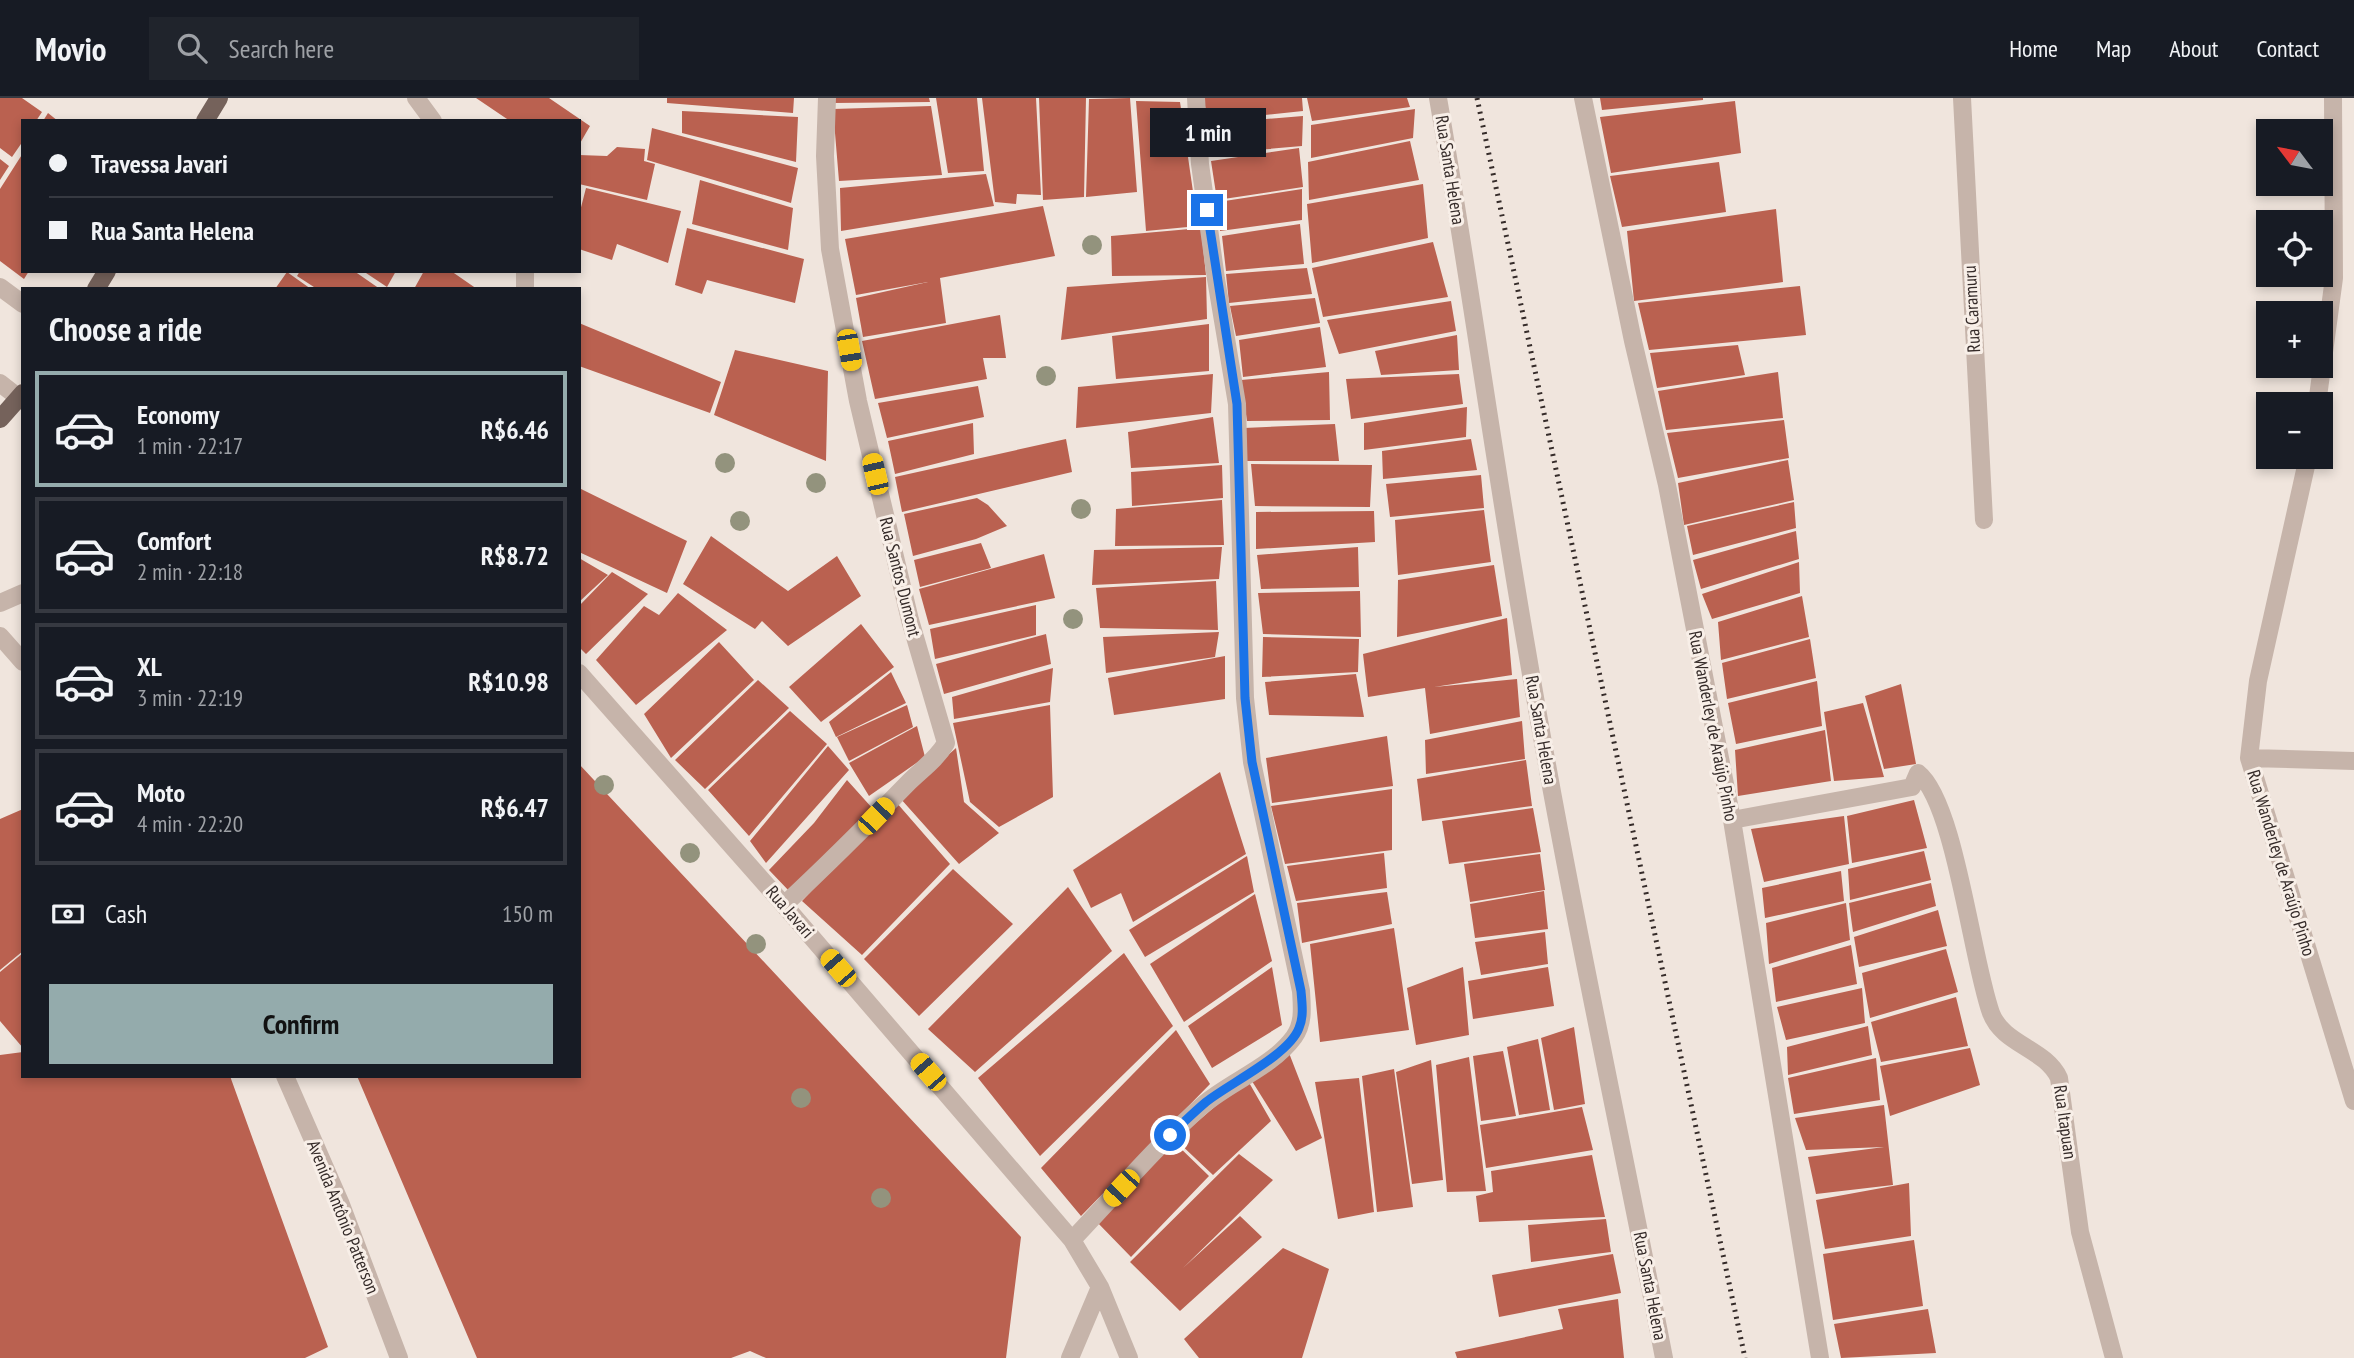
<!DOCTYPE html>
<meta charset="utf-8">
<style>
body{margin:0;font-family:"PT Sans Narrow",sans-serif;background:#20242c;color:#f1f3f6;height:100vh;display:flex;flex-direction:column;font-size:26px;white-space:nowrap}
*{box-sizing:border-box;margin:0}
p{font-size:23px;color:#9ea1a6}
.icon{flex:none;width:38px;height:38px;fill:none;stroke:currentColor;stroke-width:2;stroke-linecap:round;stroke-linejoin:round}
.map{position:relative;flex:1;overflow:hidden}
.side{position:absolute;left:21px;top:189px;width:560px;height:791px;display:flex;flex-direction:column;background:#171b24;border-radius:0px;box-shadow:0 4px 10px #0003}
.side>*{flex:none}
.hud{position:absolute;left:21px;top:21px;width:560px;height:154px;border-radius:0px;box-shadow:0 4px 10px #0003;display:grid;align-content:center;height:154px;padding:0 28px;background:#171b24}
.needle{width:46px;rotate:302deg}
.tools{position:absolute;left:2256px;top:21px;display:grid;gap:14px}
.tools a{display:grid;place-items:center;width:77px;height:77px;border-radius:0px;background:#171b24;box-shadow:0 4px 10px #0003;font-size:35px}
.end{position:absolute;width:32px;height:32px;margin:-16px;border:9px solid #1a73e8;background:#fff;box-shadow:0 0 0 4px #fff}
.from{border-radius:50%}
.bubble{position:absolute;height:49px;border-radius:0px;background:#171b24;box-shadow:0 4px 10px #0003;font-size:23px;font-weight:700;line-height:49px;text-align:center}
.car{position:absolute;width:21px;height:42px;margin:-21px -10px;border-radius:9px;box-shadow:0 0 5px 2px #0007;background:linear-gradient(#f5c518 24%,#345 0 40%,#f5c518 0 76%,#345 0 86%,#f5c518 0)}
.hud b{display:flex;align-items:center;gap:24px;height:66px;font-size:26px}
.hud b+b{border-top:2px solid #363941}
.hud i{width:18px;height:18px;background:#f1f3f6}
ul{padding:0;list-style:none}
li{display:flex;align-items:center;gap:21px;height:116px;margin:0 14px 10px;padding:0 14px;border:4px solid #363941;border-radius:0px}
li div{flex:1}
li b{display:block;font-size:26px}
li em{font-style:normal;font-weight:700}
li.current{border-color:#94abac}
li>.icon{width:63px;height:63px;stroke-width:1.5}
h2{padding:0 28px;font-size:32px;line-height:84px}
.pay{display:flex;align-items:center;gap:18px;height:77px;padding:0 28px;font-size:26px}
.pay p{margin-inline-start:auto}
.primary-button{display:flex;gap:14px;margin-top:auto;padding:14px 28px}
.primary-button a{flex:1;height:80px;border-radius:0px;background:#94abac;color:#111;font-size:28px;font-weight:700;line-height:80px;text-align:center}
header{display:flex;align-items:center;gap:42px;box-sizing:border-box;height:98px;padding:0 35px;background:#171b24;border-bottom:2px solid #363941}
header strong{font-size:33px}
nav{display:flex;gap:38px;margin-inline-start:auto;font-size:24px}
.search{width:490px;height:63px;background:#20242c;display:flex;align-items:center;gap:18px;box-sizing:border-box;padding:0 24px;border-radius:0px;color:#9ea1a6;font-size:26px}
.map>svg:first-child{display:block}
.building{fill:#ba6150}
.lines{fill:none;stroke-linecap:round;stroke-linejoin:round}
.street{stroke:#c6b4aa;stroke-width:18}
.primary{stroke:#75625b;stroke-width:18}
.rail{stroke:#352b29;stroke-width:5;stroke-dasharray:2 5;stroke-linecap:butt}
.tree{fill:#93937d}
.route{stroke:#1a73e8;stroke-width:9}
.labels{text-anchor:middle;stroke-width:6;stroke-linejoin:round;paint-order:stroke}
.street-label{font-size:18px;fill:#352b29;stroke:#f8efe8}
</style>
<header>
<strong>Movio</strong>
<div class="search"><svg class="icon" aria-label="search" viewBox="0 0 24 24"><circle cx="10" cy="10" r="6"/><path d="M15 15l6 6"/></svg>Search here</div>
<nav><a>Home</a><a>Map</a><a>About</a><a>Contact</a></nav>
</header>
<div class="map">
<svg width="2354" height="1260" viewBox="0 0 2354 1260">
<rect width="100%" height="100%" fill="#f0e5dd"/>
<path class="building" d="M 0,0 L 22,0 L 42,14 L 36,23 L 23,23 L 23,43 L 12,59 L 0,50 Z
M 476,0 L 549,0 L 590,28 L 579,47 L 579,23 L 510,23 Z
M 667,0 L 794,0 L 793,15 L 667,5 Z
M 834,0 L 929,0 L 930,4 L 834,5 Z
M 936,0 L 977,0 L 984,73 L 948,75 Z
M 982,0 L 1036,0 L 1041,97 L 1017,96 L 1016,106 L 995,104 Z
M 1039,0 L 1086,0 L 1084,99 L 1043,102 Z
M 1130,0 L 1137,94 L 1086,99 L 1089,1 Z
M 1204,0 L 1302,0 L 1303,13 L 1207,23 Z
M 1307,0 L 1407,0 L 1410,9 L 1312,23 Z
M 1600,0 L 1703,0 L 1703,2 L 1602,12 Z
M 1136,3 L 1180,4 L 1198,128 L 1146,133 Z
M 1735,3 L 1741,55 L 1611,75 L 1600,19 Z
M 931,8 L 942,77 L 839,83 L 833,11 Z
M 1415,11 L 1413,40 L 1311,60 L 1311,27 Z
M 682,13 L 798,19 L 796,64 L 682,35 Z
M 48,15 L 58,23 L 43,23 Z
M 1303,18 L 1302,48 L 1212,56 L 1207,26 Z
M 652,30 L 798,70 L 791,105 L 647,62 Z
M 1410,43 L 1419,82 L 1309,102 L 1308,64 Z
M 617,49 L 645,51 L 644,63 L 655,66 L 647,102 L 579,86 L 579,57 L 607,58 Z
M 1299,50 L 1303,89 L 1217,102 L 1211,63 Z
M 23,55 L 23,173 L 29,173 L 24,181 L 0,163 L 0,91 Z
M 0,61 L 9,68 L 0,82 Z
M 1719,64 L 1726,114 L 1622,129 L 1610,78 Z
M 986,76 L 994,108 L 841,133 L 840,90 Z
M 700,82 L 793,110 L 788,152 L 692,126 Z
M 1423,86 L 1428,140 L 1312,165 L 1307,106 Z
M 586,90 L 681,113 L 668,165 L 617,146 L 612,162 L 579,151 L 579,117 Z
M 1302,91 L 1302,122 L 1220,133 L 1218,104 Z
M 1043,108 L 1055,158 L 940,180 L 946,225 L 863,239 L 856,200 L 928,184 L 856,197 L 845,141 Z
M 1776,111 L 1783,184 L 1634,203 L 1627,133 Z
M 1300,126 L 1304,166 L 1226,173 L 1222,138 Z
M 687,130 L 804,161 L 795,205 L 707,182 L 702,196 L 675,187 Z
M 1201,130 L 1206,177 L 1112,178 L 1111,138 Z
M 1433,144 L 1448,199 L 1323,219 L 1312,170 Z
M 1307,170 L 1312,196 L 1229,205 L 1226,176 Z
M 300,173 L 354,173 L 380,191 L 317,191 L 297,178 Z
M 363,173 L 396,173 L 387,189 Z
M 424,173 L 451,173 L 477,191 L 414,191 Z
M 287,174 L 311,191 L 275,191 Z
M 1206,179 L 1207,221 L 1061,242 L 1067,189 Z
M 1800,188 L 1806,237 L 1649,252 L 1638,205 Z
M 1315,200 L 1320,225 L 1236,238 L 1230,208 Z
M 1451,203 L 1456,233 L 1339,256 L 1327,222 Z
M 1000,217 L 1006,260 L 983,260 L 987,281 L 875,301 L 862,243 Z
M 579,225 L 721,284 L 710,315 L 579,268 Z
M 1209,226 L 1209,273 L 1116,281 L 1112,238 Z
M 1320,229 L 1326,269 L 1243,279 L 1239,242 Z
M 1457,237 L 1459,272 L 1381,277 L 1375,253 Z
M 1738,247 L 1745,277 L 1657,290 L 1650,255 Z
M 735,252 L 828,273 L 826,363 L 714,317 Z
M 1329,274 L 1330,322 L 1247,323 L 1241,282 Z
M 1778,274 L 1783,320 L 1666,332 L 1658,293 Z
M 1213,276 L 1211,315 L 1076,330 L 1078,289 Z
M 1459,276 L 1463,306 L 1351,321 L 1346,281 Z
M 978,288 L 984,319 L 887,340 L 878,305 Z
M 1467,309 L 1466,339 L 1364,352 L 1364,325 Z
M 1213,319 L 1219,365 L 1131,370 L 1128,334 Z
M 1784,322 L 1789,360 L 1678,380 L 1667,335 Z
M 973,325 L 974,356 L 895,376 L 888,343 Z
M 1335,326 L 1339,363 L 1247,363 L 1244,330 Z
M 1066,341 L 1072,374 L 902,414 L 895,379 Z
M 1471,341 L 1477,372 L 1383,381 L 1382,353 Z
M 1788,362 L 1794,402 L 1684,427 L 1678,385 Z
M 1251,366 L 1372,367 L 1370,409 L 1255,408 Z
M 1222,367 L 1223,400 L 1132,408 L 1131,374 Z
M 1481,377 L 1484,410 L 1390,419 L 1386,386 Z
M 579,390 L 687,443 L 667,495 L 579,454 Z
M 977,400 L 988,407 L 1007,428 L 976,441 L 913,458 L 904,416 Z
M 1222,402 L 1224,447 L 1115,448 L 1116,411 Z
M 1794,404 L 1796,430 L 1693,457 L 1687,428 Z
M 1484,412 L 1491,464 L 1398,477 L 1395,422 Z
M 1374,413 L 1375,444 L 1256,451 L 1256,414 Z
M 1796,433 L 1799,461 L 1701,491 L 1693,462 Z
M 711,438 L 788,493 L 837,458 L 861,498 L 788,548 L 762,523 L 755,531 L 683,486 Z
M 981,445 L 991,470 L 920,489 L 914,462 Z
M 1222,449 L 1219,481 L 1092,487 L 1094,452 Z
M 1358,449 L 1359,489 L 1261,491 L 1257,457 Z
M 1044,456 L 1055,500 L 929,527 L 919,491 Z
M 579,460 L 608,477 L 579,504 Z
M 1799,464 L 1800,495 L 1712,521 L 1702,496 Z
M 1494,467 L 1502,518 L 1397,539 L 1398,482 Z
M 612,474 L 648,496 L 586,556 L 579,549 L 579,508 Z
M 1216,483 L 1218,532 L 1100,530 L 1096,490 Z
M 1360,493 L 1361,539 L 1263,536 L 1258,495 Z
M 678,495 L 727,532 L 636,607 L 596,562 L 644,508 L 659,517 Z
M 1802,498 L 1809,539 L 1721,562 L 1718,524 Z
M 1036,507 L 1036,537 L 935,561 L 930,531 Z
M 1507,520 L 1512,577 L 1434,589 L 1517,581 L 1520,619 L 1430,636 L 1425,590 L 1368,599 L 1363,556 Z
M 861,526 L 894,569 L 821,624 L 789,589 Z
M 1219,534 L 1215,559 L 1106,575 L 1103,539 Z
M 1046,536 L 1051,566 L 944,596 L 936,566 Z
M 1263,539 L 1359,541 L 1358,574 L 1262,579 Z
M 1810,541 L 1816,580 L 1727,601 L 1722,565 Z
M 719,544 L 754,582 L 671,660 L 644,616 Z
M 1225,558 L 1225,601 L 1114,617 L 1108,580 Z
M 1053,570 L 1050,604 L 954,621 L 952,599 Z
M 891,574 L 906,605 L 836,639 L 829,624 Z
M 1356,576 L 1364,619 L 1269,617 L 1265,584 Z
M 758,582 L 789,610 L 705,691 L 675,662 Z
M 1817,583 L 1822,628 L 1736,646 L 1728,605 Z
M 1901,586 L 1916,666 L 1884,671 L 1865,598 Z
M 1863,605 L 1884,679 L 1834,683 L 1824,614 Z
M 907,607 L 913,629 L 849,663 L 837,639 Z
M 1050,607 L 1053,699 L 999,729 L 970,704 L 953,625 Z
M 790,613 L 827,646 L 749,738 L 708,692 Z
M 1522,623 L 1525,661 L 1426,676 L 1425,642 Z
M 917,628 L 925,659 L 869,698 L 849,665 Z
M 1825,632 L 1831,683 L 1738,698 L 1735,652 Z
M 1387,638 L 1393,688 L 1272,705 L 1266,660 Z
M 828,648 L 849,672 L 766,765 L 750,743 Z
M 956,650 L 964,704 L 999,735 L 959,766 L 900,700 Z
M 1526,662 L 1532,708 L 1422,723 L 1417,681 Z
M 579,666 L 1021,1139 L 1006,1260 L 766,1260 L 750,1253 L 731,1260 L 477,1260 L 357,978 L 579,978 Z
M 1220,674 L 1246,756 L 1133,824 L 1121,795 L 1091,810 L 1073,772 Z
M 847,682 L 873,711 L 790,794 L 769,772 L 814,725 Z
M 1392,691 L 1392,752 L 1285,766 L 1271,708 Z
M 1914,702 L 1927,750 L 1852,765 L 1847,718 Z
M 896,704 L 950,766 L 862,857 L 802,803 Z
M 1533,710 L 1541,754 L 1449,766 L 1442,723 Z
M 23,711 L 23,853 L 0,872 L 0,721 Z
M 1844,718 L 1849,766 L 1764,784 L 1751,731 Z
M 1924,753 L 1931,782 L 1850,802 L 1848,771 Z
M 1384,755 L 1387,790 L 1296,803 L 1287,768 Z
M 1540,756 L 1545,792 L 1470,804 L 1464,766 Z
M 1247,758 L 1254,794 L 1145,859 L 1129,832 Z
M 953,771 L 1013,826 L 919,918 L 864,861 Z
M 1841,773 L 1844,803 L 1765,820 L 1762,790 Z
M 1931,785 L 1936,808 L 1853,834 L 1849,805 Z
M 1068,789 L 1112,853 L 975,974 L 928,931 Z
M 1544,793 L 1548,831 L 1475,840 L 1470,806 Z
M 1387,794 L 1392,826 L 1302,845 L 1297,805 Z
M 1255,796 L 1272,863 L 1184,924 L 1150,866 Z
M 1846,805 L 1850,842 L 1769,866 L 1766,825 Z
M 1938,812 L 1947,848 L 1859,869 L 1854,839 Z
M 1394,830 L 1409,932 L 1320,944 L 1310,846 Z
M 1545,834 L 1548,866 L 1481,877 L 1475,844 Z
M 1851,847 L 1857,886 L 1776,904 L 1772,870 Z
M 1946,851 L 1958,894 L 1870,920 L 1862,875 Z
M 23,855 L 23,950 L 0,923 L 0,874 Z
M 1124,855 L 1173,928 L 1040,1058 L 978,980 Z
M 1272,869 L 1282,927 L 1212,970 L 1188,928 Z
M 1463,869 L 1469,937 L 1416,947 L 1407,890 Z
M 1548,869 L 1554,908 L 1473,921 L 1468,883 Z
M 1862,890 L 1865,925 L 1786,942 L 1777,909 Z
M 1956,899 L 1968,948 L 1881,964 L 1871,924 Z
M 1868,928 L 1872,957 L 1788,977 L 1787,949 Z
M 1574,929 L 1585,1006 L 1554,1012 L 1541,940 Z
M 1176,932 L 1210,986 L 1081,1118 L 1041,1070 Z
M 1538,941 L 1550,1012 L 1519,1017 L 1507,949 Z
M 1970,950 L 1980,987 L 1890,1018 L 1880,968 Z
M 1503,953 L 1516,1018 L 1481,1023 L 1473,958 Z
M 23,954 L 23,978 L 230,978 L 328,1249 L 305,1260 L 0,1260 L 0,957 Z
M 1289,955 L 1322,1040 L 1296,1053 L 1250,980 Z
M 1469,959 L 1486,1093 L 1447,1094 L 1436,967 Z
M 1876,960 L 1880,1002 L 1794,1016 L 1788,980 Z
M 1431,962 L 1443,1082 L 1412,1086 L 1396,974 Z
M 1394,971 L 1413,1109 L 1377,1114 L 1362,978 Z
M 1359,980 L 1374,1114 L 1338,1121 L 1315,984 Z
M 1247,981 L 1271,1023 L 1213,1077 L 1176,1042 Z
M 1884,1007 L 1893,1087 L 1816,1096 L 1808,1059 L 1884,1049 L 1806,1052 L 1795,1020 Z
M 1582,1009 L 1593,1052 L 1486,1070 L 1480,1027 Z
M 1173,1043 L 1209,1078 L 1131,1159 L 1096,1123 Z
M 1239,1056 L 1273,1082 L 1183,1170 L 1240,1118 L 1262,1139 L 1180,1213 L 1130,1164 Z
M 1592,1057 L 1605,1119 L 1479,1124 L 1476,1098 L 1493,1094 L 1491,1073 Z
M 1909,1085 L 1911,1138 L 1825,1151 L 1816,1102 Z
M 1606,1121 L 1611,1154 L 1531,1164 L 1528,1127 Z
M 1914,1142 L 1923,1208 L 1833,1222 L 1823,1156 Z
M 1283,1150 L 1329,1171 L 1302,1260 L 1199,1260 L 1184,1241 Z
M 1613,1156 L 1621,1195 L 1499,1219 L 1492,1177 Z
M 1618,1201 L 1624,1260 L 1457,1260 L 1455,1254 L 1563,1231 L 1558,1211 Z
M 1928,1211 L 1936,1255 L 1841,1260 L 1834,1226 Z"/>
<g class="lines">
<path class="street" d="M 416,0 L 433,23
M 1438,0 C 1470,184 1495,369 1527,553 C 1567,790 1618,1024 1664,1260
M 1583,0 L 1633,243 L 1667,387 L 1732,722 L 1820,1260
M 1962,0 L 1984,422
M 0,189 L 23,206
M 525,191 L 525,173
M 0,285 L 23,303
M 2317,306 L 2334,180 L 2333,0
M 2308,359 L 2258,583 L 2249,660 L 2354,1003
M 0,505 L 23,495
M 0,538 L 23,564
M 579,575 L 784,807 L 1072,1142 L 1100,1189 L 1129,1260
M 2249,660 L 2354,663
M 1732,722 L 1912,689 L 1918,675 C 1955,704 1972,863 1991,915 C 2003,947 2045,950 2059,980 L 2080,1134 L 2114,1260
M 784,807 C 827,767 868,726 909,684 C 921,672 937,661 946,645 L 910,522 L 858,303 L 830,151 L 825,58 L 827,0
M 285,978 L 340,1104 L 399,1260
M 1072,1142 C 1115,1097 1156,1048 1203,1007 C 1231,983 1272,969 1294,939 C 1304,925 1302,909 1301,893 L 1252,664 L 1245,600 L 1237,306 L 1216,181 L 1200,66 L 1196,0
M 1070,1260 L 1100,1189"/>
<path class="primary" d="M 205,23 L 219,0
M 96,191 L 107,173
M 0,321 L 23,295"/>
<path class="rail" d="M 1477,0 L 1745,1260"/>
</g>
<g class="tree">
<circle cx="1092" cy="147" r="10"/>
<circle cx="1046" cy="278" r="10"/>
<circle cx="725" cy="365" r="10"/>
<circle cx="816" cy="385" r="10"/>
<circle cx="1081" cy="411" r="10"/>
<circle cx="740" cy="423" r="10"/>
<circle cx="1073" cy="521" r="10"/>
<circle cx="604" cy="687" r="10"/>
<circle cx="690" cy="755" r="10"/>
<circle cx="756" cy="846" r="10"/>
<circle cx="801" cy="1000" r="10"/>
<circle cx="881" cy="1100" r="10"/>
</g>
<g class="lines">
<path class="route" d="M 1170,1037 C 1182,1026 1194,1014 1206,1004 C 1230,985 1289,957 1299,930 C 1304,919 1302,905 1301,893 L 1252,664 L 1245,600 L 1237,306 L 1207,112"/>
</g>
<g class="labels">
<g class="street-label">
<text transform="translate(1450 72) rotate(81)" y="6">Rua Santa Helena</text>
<text transform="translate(1972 211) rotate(-93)" y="6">Rua Caramuru</text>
<text transform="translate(900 479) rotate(76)" y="6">Rua Santos Dumont</text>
<text transform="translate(1713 628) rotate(79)" y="6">Rua Wanderley de Araújo Pinho</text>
<text transform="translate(1541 632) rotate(80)" y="6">Rua Santa Helena</text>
<text transform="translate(2281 765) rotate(73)" y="6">Rua Wanderley de Araújo Pinho</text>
<text transform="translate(790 814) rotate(49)" y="6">Rua Javari</text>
<text transform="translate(2065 1024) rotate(82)" y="6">Rua Itapuan</text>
<text transform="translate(343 1119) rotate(68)" y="6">Avenida Antônio Patterson</text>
<text transform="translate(1650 1188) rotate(79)" y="6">Rua Santa Helena</text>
</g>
</g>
</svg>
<div class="tools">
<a><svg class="needle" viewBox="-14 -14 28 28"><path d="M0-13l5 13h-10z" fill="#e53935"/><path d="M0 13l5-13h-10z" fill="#9ea1a6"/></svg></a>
<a><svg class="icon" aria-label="locate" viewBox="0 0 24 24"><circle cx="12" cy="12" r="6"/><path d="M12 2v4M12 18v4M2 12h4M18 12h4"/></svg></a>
<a>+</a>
<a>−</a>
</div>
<i class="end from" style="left:1170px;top:1037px"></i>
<i class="end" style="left:1207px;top:112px"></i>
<div class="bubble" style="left:1150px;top:10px;width:116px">1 min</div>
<i class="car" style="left:849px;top:252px;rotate:170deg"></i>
<i class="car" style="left:875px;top:376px;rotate:347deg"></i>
<i class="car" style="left:876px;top:718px;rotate:44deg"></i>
<i class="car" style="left:838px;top:870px;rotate:319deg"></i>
<i class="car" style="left:928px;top:974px;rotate:319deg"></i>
<i class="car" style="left:1121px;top:1090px;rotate:223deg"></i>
<div class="hud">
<b><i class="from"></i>Travessa Javari</b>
<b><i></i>Rua Santa Helena</b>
</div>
<section class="side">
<h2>Choose a ride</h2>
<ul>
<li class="current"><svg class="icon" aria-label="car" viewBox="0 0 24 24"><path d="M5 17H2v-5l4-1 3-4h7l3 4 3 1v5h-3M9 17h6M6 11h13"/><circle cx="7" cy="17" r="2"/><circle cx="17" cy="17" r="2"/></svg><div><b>Economy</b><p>1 min · 22:17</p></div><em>R$6.46</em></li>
<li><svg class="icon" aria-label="car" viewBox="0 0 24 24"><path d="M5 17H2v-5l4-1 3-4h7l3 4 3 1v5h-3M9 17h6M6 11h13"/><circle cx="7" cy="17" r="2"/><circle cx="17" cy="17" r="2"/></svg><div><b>Comfort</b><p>2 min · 22:18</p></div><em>R$8.72</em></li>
<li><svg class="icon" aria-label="car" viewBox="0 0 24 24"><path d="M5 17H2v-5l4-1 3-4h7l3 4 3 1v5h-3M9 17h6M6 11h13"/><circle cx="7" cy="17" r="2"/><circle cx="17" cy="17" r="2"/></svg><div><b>XL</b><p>3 min · 22:19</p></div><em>R$10.98</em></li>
<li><svg class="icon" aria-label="car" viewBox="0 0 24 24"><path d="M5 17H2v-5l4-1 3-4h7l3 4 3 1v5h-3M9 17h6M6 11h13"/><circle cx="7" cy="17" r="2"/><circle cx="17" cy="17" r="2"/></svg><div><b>Moto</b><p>4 min · 22:20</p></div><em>R$6.47</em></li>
</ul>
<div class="pay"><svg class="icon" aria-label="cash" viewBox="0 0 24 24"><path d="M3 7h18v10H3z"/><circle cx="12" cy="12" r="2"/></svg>Cash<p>150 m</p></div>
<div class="primary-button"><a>Confirm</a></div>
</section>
</div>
